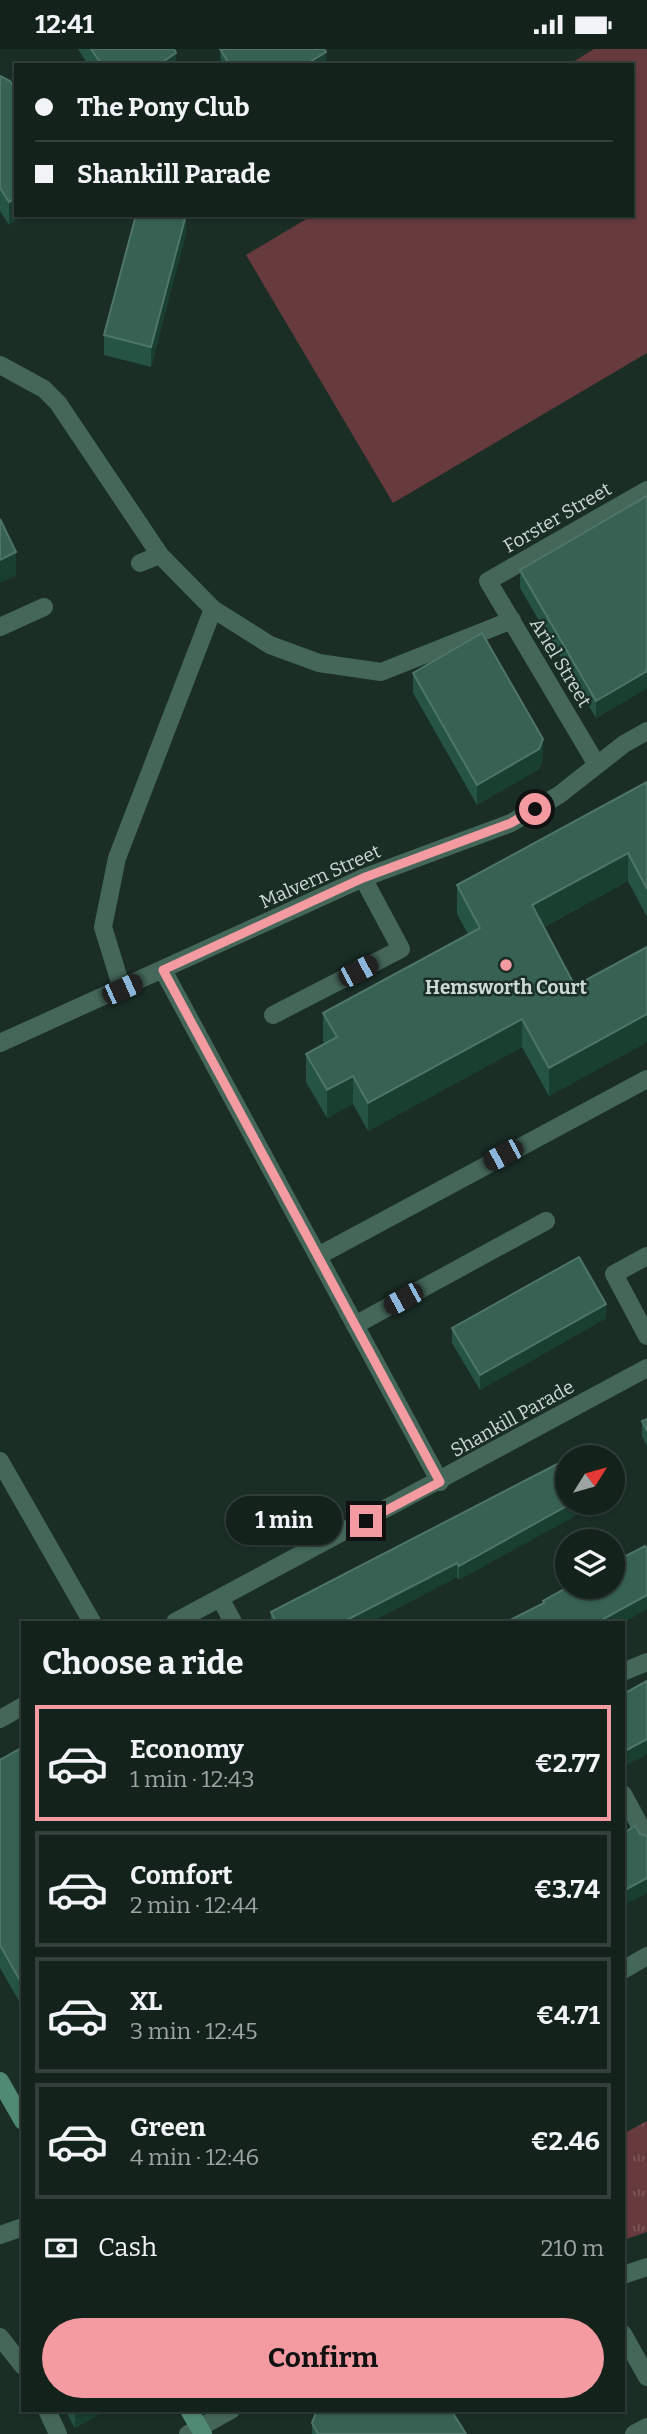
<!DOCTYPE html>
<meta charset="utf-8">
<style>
body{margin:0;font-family:Bitter,serif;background:#1d2a25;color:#f1f3f6;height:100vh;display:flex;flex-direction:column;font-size:26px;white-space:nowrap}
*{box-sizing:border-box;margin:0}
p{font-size:23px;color:#9da4a3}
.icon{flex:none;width:38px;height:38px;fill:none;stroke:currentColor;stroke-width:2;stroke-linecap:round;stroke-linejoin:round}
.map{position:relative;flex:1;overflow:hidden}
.details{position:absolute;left:21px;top:1572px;width:604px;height:791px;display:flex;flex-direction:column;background:#14221c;border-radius:0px;box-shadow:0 2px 5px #0004,0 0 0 2px #333f3b}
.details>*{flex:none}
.hud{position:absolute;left:14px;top:14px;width:620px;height:154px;border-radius:0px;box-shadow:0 2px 5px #0004,0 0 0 2px #333f3b;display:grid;align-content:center;height:154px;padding:0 21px;background:#14221c}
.needle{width:46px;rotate:53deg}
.tools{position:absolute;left:555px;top:1396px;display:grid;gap:14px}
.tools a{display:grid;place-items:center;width:70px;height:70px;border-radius:50%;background:#14221c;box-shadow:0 2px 5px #0004,0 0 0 2px #333f3b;font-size:35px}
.end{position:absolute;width:32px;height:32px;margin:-16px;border:9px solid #f49aa1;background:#111;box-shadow:0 0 0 4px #111}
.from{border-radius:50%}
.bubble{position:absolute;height:49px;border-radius:24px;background:#14221c;box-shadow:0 2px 5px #0004,0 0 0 2px #333f3b;font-size:23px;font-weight:700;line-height:49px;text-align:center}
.car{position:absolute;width:21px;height:42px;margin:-21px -10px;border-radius:9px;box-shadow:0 0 5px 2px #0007;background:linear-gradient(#222 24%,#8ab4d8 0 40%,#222 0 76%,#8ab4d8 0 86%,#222 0)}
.hud b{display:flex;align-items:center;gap:24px;height:66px;font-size:26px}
.hud b+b{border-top:2px solid #333f3b}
.hud i{width:18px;height:18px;background:#f1f3f6}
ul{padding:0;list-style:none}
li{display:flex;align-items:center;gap:21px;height:116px;margin:0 14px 10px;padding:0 7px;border:4px solid #333f3b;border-radius:0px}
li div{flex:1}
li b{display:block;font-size:26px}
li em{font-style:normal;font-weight:700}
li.on{border-color:#f49aa1}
li>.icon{width:63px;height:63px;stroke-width:1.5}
h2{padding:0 21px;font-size:32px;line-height:84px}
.pay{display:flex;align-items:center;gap:18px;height:77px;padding:0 21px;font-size:26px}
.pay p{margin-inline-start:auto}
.button{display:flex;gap:14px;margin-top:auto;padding:14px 21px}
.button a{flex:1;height:80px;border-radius:42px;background:#f49aa1;color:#111;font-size:28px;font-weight:700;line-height:80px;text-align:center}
.status{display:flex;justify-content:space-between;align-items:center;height:49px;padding:0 35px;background:#14221c;direction:ltr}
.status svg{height:19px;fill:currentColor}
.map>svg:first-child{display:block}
.grass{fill:url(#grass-tufts)}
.pitch{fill:#673a3e}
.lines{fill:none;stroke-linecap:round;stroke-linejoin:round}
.lane{stroke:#446759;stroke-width:18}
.street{stroke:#446759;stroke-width:18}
.secondary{stroke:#518a74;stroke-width:18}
.wall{fill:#255444}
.shaded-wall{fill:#193f31}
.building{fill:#376253;stroke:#4e7568;stroke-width:2}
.route{stroke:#f49aa1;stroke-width:9}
.poi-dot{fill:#f49aa1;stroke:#1a2e26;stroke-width:2.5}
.labels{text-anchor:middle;stroke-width:5;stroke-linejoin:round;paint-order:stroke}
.street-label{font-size:19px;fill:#cdd9d4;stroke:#1a2e26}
.poi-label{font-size:19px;font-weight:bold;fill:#cdd9d4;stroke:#1a2e26}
</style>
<div class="status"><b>12:41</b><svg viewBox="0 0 49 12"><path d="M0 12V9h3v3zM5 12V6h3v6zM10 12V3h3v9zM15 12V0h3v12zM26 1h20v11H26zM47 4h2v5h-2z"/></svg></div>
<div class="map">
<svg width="647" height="2385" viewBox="0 0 647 2385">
<defs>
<pattern id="grass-tufts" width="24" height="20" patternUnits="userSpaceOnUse" patternTransform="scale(1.75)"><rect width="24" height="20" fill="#673a3e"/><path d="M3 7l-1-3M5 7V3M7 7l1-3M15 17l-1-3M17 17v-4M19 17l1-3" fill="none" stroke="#7c5659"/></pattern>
</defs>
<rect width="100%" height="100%" fill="#1a2e26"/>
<path class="grass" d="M 647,2072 L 647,2183 L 623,2191 L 623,2085 Z"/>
<path class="pitch" d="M 594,0 L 647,0 L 647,304 L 393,454 L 246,206 L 313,166 L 632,166 L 632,16 L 568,16 Z"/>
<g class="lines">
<path class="lane" d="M 0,578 L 44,558
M 273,966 L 401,900 L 363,829
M 318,1207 L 647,1030
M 647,1207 L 614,1225 L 647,1287
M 355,1276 L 546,1172
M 0,1412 L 92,1573
M 0,2288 L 23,2317
M 47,2361 L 58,2385
M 634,2385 L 647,2378"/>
<path class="street" d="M 0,316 L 44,340 L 58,354 L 160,506 L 213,560 L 117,809 L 103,878 L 122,940
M 140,514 L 160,506
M 213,560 L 270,596 L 319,614 L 381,623 L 512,571
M 597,716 L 488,532 L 647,441
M 163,921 L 440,1433
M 0,994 L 363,829 L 511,774 L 559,746 L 624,695 L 647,682
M 220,1549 L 233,1573
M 175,1573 L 647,1319
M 623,1623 L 647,1613
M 0,1670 L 23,1657
M 623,1745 L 647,1790
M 623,1921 L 647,1907
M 0,2186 L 23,2178
M 623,2226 L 647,2218
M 623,2285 L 647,2328
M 188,2385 L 231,2361"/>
<path class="secondary" d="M 0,2032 L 23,2072
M 189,2361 L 203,2385"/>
</g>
<path class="wall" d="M 78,0 L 174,0 L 176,16 L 88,16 Z
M 220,0 L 326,16 L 221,16 Z
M 0,27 L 10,32 L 9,176 L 0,162 Z
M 186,166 L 186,184 L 151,318 L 104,306 L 104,286 Z
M 647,447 L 647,639 L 596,669 L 520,539 L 520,521 Z
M 413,624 L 543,710 L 539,720 L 477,756 L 413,644 Z
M 647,733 L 647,868 L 628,832 L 544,878 L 575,937 L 647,898 L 647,993 L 549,1047 L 522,998 L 368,1082 L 353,1055 L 327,1069 L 306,1033 L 306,1005 L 325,995 L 323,992 L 323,964 L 468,885 L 457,865 L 457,836 Z
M 606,1269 L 480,1341 L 452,1294 L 452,1279 Z
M 647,1370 L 647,1397 L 642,1387 L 642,1372 Z
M 567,1410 L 459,1531 L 457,1528 L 371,1573 L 271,1573 L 271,1563 Z
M 23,1698 L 23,1959 L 0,1919 L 0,1711 Z
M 65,2361 L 106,2361 L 75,2379 Z
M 312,2374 L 466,2385 L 312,2385 Z"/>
<path class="shaded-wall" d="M 326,3 L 326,16 L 305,16 Z
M 176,4 L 176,16 L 158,16 Z
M 16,148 L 16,166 L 25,166 L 9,176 L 9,153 Z
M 186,166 L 186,184 L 151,318 L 151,298 Z
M 16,503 L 16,527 L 0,534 L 0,511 Z
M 647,622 L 647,639 L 596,669 L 596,652 Z
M 543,690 L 543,710 L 539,720 L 477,756 L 477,736 Z
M 628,804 L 628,832 L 532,884 L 532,856 Z
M 647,965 L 647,993 L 549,1047 L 549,1019 Z
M 522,970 L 522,998 L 368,1082 L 368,1054 Z
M 353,1027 L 353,1055 L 327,1069 L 327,1041 Z
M 606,1255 L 606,1269 L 480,1341 L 480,1326 Z
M 572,1454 L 599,1454 L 459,1531 L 459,1517 Z
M 457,1514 L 457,1528 L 371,1573 L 343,1573 Z
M 647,1546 L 647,1560 L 623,1574 L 598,1573 Z
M 647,1690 L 647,1705 L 623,1718 L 623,1703 Z
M 647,1829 L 647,1844 L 623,1857 L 623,1842 Z
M 75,2361 L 106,2361 L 75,2379 Z"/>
<path class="building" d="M 91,0 L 174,0 L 176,4 L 158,16 L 102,16 Z
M 220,0 L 324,0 L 326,3 L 305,16 L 230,16 Z
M 0,27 L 10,32 L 16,41 L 16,148 L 9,153 L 0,139 Z
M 136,166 L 186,166 L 151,298 L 104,286 Z
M 647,447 L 647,622 L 596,652 L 520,521 Z
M 0,470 L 16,503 L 0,511 Z
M 482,584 L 543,690 L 539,700 L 477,736 L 413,624 Z
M 647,733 L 647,840 L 628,804 L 532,856 L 575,937 L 647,898 L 647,965 L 549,1019 L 522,970 L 368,1054 L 353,1027 L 327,1041 L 306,1005 L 337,988 L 323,964 L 480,879 L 457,836 Z
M 579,1208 L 606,1255 L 480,1326 L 452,1279 Z
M 647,1370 L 647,1382 L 642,1372 Z
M 592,1397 L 598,1409 L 570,1409 Z
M 567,1410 L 567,1454 L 572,1454 L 459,1517 L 457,1514 L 343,1573 L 276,1573 L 271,1563 Z
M 645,1497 L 647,1500 L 647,1546 L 598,1573 L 506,1573 L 544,1554 L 543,1552 L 568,1538 L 612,1538 L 612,1514 Z
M 647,1632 L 647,1690 L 623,1703 L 623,1645 Z
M 23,1698 L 23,1781 L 21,1782 L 23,1784 L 23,1937 L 0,1896 L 0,1711 Z
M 635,1777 L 640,1785 L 647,1787 L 647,1829 L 623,1842 L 623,1784 Z
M 317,2361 L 451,2361 L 466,2385 L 318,2385 L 312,2374 Z"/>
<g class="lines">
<path class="route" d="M 366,1472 L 440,1433 L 163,921 L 363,829 L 511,774 L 535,760"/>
</g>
<circle class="poi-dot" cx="506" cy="916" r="7"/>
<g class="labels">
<g class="street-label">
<text transform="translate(557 468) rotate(-30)" y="7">Forster Street</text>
<text transform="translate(561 613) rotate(59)" y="7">Ariel Street</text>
<text transform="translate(320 827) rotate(-24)" y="7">Malvern Street</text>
<text transform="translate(512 1369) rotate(-29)" y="7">Shankill Parade</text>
</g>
<g class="poi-label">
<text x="506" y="945">Hemsworth Court</text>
</g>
</g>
</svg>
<div class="tools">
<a><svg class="needle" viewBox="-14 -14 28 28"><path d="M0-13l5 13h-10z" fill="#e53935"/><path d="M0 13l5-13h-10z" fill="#9da4a3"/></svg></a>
<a><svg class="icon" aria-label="layers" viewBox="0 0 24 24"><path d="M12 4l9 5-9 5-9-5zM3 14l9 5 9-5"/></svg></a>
</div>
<i class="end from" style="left:535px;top:760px"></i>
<i class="end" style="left:366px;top:1472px"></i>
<div class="bubble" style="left:226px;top:1447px;width:116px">1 min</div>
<i class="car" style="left:358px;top:922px;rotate:62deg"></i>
<i class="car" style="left:122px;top:940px;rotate:66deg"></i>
<i class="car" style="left:503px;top:1106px;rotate:242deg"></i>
<i class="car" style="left:403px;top:1250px;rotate:241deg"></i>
<div class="hud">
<b><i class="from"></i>The Pony Club</b>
<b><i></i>Shankill Parade</b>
</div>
<section class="details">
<h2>Choose a ride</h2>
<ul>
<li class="on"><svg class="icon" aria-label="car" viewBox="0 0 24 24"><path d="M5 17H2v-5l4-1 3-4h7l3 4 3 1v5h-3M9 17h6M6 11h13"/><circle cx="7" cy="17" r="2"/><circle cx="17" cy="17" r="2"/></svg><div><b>Economy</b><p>1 min · 12:43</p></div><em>€2.77</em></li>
<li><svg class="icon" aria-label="car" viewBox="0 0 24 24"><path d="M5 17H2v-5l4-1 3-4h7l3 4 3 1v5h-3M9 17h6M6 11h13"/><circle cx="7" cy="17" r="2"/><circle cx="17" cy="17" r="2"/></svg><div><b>Comfort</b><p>2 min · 12:44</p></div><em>€3.74</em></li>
<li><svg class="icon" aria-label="car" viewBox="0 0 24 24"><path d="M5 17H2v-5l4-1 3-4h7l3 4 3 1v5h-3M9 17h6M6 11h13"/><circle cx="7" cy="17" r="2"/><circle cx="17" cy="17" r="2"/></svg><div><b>XL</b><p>3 min · 12:45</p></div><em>€4.71</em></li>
<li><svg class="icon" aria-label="car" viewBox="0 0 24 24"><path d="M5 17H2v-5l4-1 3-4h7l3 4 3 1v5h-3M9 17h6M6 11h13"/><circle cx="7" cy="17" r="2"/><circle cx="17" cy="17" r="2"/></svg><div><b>Green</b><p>4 min · 12:46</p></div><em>€2.46</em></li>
</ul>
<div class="pay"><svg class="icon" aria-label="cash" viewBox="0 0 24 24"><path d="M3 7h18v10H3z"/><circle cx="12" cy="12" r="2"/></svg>Cash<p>210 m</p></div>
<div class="button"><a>Confirm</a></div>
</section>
</div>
